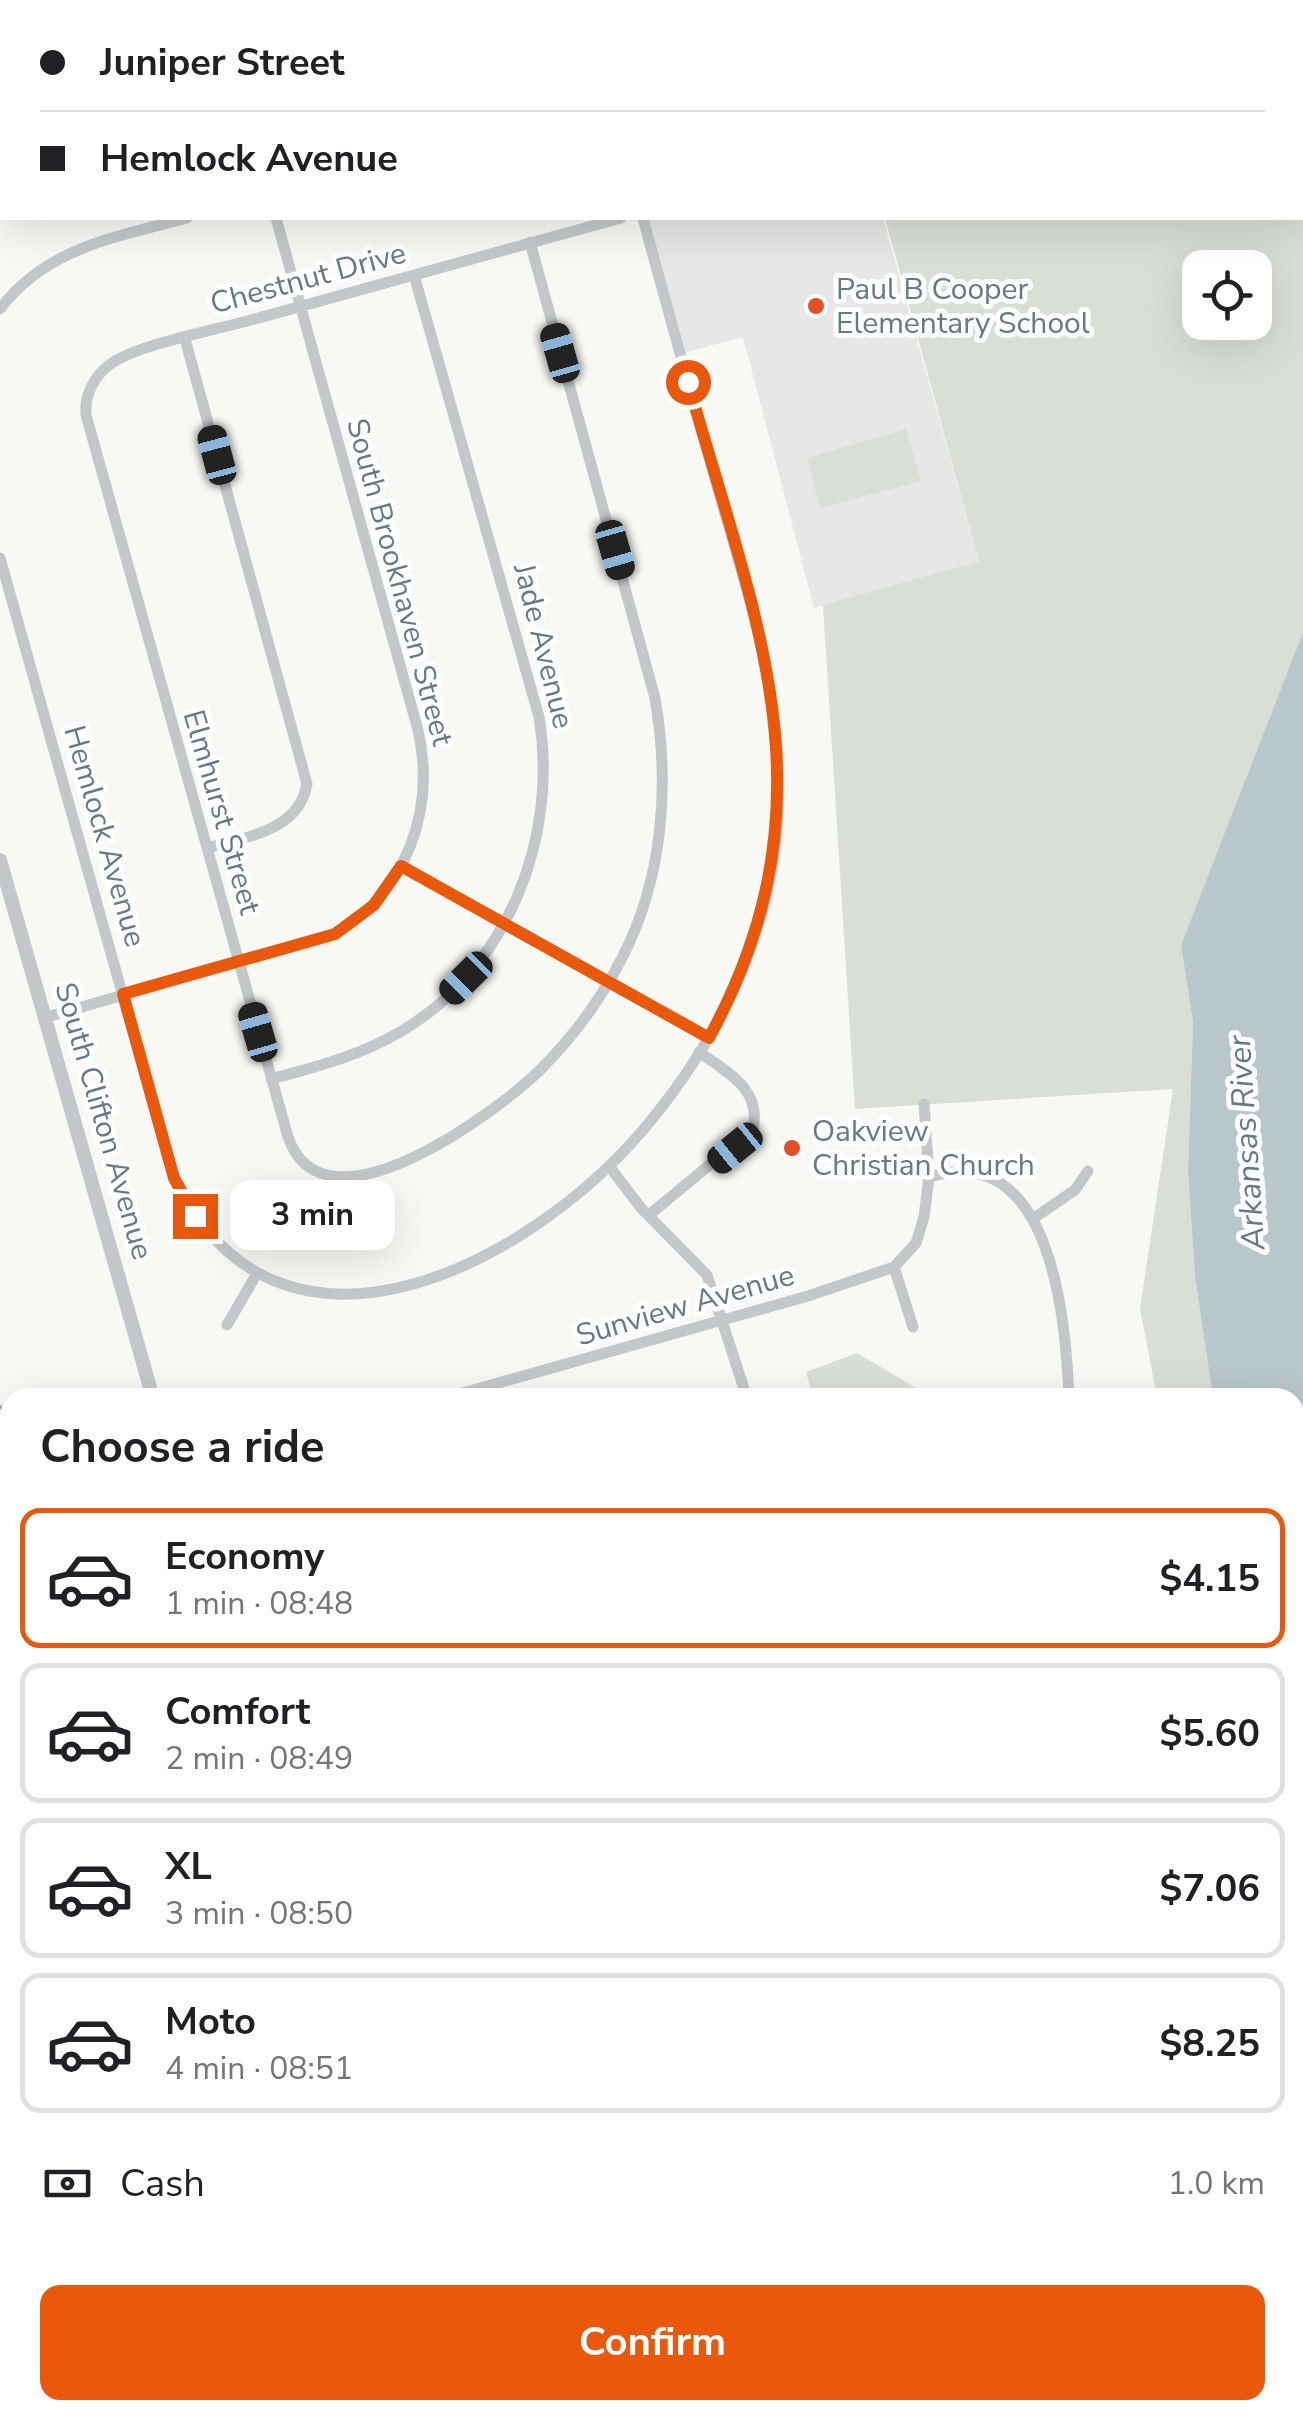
<!DOCTYPE html>
<meta charset="utf-8">
<style>
body{margin:0;font-family:"Nunito Sans",sans-serif;background:#f2f2f2;color:#202124;height:100vh;display:flex;flex-direction:column;font-size:38px;white-space:nowrap}
*{box-sizing:border-box;margin:0}
p{font-size:32px;color:#757577}
.icon{flex:none;width:55px;height:55px;fill:none;stroke:currentColor;stroke-width:2;stroke-linecap:round;stroke-linejoin:round}
.map{position:relative;flex:1;overflow:hidden}
.panel{position:absolute;left:0px;top:1388px;width:1305px;height:1032px;display:flex;flex-direction:column;background:#fff;border-radius:30px 30px 0 0;box-shadow:0 10px 40px #0002}
.panel>*{flex:none}
.banner{position:absolute;left:0px;top:0px;width:1305px;height:220px;box-shadow:0 10px 40px #0002;display:grid;align-content:center;height:220px;padding:0 40px;background:#fff}
.fabs{position:absolute;left:1182px;top:250px;display:grid;gap:20px}
.fabs a{display:grid;place-items:center;width:90px;height:90px;border-radius:20px;background:#fff;box-shadow:0 10px 40px #0002;font-size:50px}
.end{position:absolute;width:45px;height:45px;margin:-22px;border:12px solid #ea580c;background:#fff;box-shadow:0 0 0 5px #fff}
.from{border-radius:50%}
.bubble{position:absolute;height:70px;border-radius:20px;background:#fff;box-shadow:0 10px 40px #0002;font-size:32px;font-weight:700;line-height:70px;text-align:center}
.car{position:absolute;width:30px;height:60px;margin:-30px -15px;border-radius:12px;box-shadow:0 0 8px 2px #0007;background:linear-gradient(#222 24%,#8ab4d8 0 40%,#222 0 76%,#8ab4d8 0 86%,#222 0)}
.banner b{display:flex;align-items:center;gap:35px;height:95px;font-size:38px}
.banner b+b{border-top:2px solid #e0e0e0}
.banner i{width:25px;height:25px;background:#202124}
ul{padding:0;list-style:none}
li{display:flex;align-items:center;gap:30px;height:140px;margin:0 20px 15px;padding:0 20px;border:5px solid #e0e0e0;border-radius:20px}
li div{flex:1}
li b{display:block;font-size:38px}
li em{font-style:normal;font-weight:700}
li.active{border-color:#ea580c}
li>.icon{width:90px;height:90px;stroke-width:1.5}
h2{padding:0 40px;font-size:45px;line-height:120px}
.pay{display:flex;align-items:center;gap:25px;height:110px;padding:0 40px;font-size:38px}
.pay p{margin-inline-start:auto}
.action{display:flex;gap:20px;margin-top:auto;padding:20px 40px}
.action a{flex:1;height:115px;border-radius:20px;background:#ea580c;color:#fff;font-size:40px;font-weight:700;line-height:115px;text-align:center}
.map>svg:first-child{display:block}
.built{fill:#e6e7e6}
.green{fill:#d9dfd6;fill-rule:evenodd}
.water{fill:#b9c6ca}
.lines{fill:none;stroke-linecap:round;stroke-linejoin:round}
.stream{stroke:#b9c6ca;stroke-width:2.5}
.secondary-casing{stroke:#b5bbbf;stroke-width:20}
.primary-casing{stroke:#b6bbbe;stroke-width:22}
.minor{stroke:#c3c7ca;stroke-width:11}
.tertiary{stroke:#c3c7ca;stroke-width:14}
.secondary{stroke:#fff;stroke-width:15}
.primary{stroke:#fff;stroke-width:18}
.rail{stroke:#a3abb0;stroke-width:2.5;stroke-dasharray:15 8;stroke-linecap:butt}
.route{stroke:#ea580c;stroke-width:12}
.poi-dot{fill:#e54f27;stroke:#fff;stroke-width:4}
.labels{text-anchor:middle;stroke-width:10;stroke-linejoin:round;paint-order:stroke}
.street-label{font-size:30px;fill:#667986;stroke:#fff}
.poi-label{font-size:30px;fill:#667986;stroke:#fff;text-anchor:start}
.water-label{font-size:32px;font-style:italic;fill:#627a82;stroke:#fff}
</style>
<div class="map">
<svg width="1303" height="2419" viewBox="0 0 1303 2419">
<rect width="100%" height="100%" fill="#f8f8f5"/>
<path class="built" d="M 643,218 L 883,218 L 979,561 L 814,608 L 743,337 L 680,354 Z
M 0,1770 L 10,1791 L 10,2119 L 0,2122 Z"/>
<path class="green" d="M 827,0 L 1303,0 L 1303,632 L 1181,945 L 1193,1022 L 1188,1171 L 1195,1277 L 1213,1397 L 1157,1397 L 1140,1309 L 1173,1089 L 855,1109 L 823,605 L 979,561 L 885,218 L 1302,218 L 1302,2 ZM 1200,268 L 1255,268 L 1255,322 L 1200,322 Z
M 906,429 L 921,481 L 820,508 L 807,458 Z
M 857,1353 L 931,1397 L 813,1397 L 806,1372 Z
M 1020,2410 L 1100,2410 L 1098,2419 L 1019,2419 Z"/>
<path class="water" d="M 1303,632 L 1303,2025 L 1295,2062 L 1295,1398 L 1213,1397 L 1195,1277 L 1188,1171 L 1193,1022 L 1181,945 Z
M 1100,2410 L 1223,2410 L 1222,2419 L 1098,2419 Z"/>
<g class="lines">
<path class="stream" d="M 0,2276 L 10,2273"/>
<defs>
<path id="secondary" d="M 644,2 L 653,0
M 0,183 L 2,182"/>
<path id="primary" d="M 0,1570 L 10,1592
M 0,1640 L 10,1661
M 375,2410 L 379,2419
M 404,2410 L 408,2419"/>
</defs>
<use href="#secondary" class="secondary-casing"/>
<use href="#primary" class="primary-casing"/>
<path class="minor" d="M 67,0 L 67,2
M 134,0 L 134,2
M 742,0 L 743,2
M 251,2 L 255,0
M 447,2 L 447,0
M 530,242 L 655,698 C 670,785 663,879 622,958 C 601,999 573,1037 541,1069 C 496,1113 324,1241 288,1137 L 86,415 C 84,395 95,374 112,363 C 141,344 215,330 251,320 C 374,286 497,251 621,218
M 0,309 C 47,247 117,237 187,218
M 185,339 L 307,784 C 299,831 246,837 207,848
M 0,558 L 174,1178 C 279,1395 527,1266 643,1130 C 710,1051 759,958 774,856 C 792,732 755,617 721,500 C 695,406 668,312 643,218
M 401,866 L 709,1037
M 47,1017 L 335,934 C 407,891 436,810 418,730 L 276,218
M 271,1079 C 316,1067 359,1056 400,1032 C 508,969 559,837 539,717 L 414,275
M 609,1166 L 641,1208 L 707,1275 L 747,1398
M 929,1177 C 1051,1138 1066,1319 1069,1398
M 649,1215 L 753,1129 C 762,1089 727,1072 699,1052
M 1034,1218 L 1075,1190 L 1088,1171
M 894,1267 L 913,1327
M 227,1325 L 256,1275
M 445,1398 L 808,1296 L 894,1267 L 916,1243 L 924,1217 L 929,1177 L 924,1104
M 0,1703 L 10,1725
M 778,2410 L 780,2419"/>
<path class="tertiary" d="M 0,860 L 153,1398"/>
<use href="#secondary" class="secondary"/>
<use href="#primary" class="primary"/>
<path class="rail" d="M 0,1405 L 10,1426
M 0,2304 L 10,2301
M 465,2410 L 470,2419"/>
</g>
<g class="lines">
<path class="route" d="M 195,1216 L 174,1178 L 123,994 L 335,934 L 374,905 L 401,866 L 709,1038 C 839,799 755,621 688,382"/>
</g>
<g class="poi-dot">
<circle cx="816" cy="306" r="10"/>
<circle cx="792" cy="1148" r="10"/>
</g>
<g class="labels">
<g class="street-label">
<text transform="translate(308 278) rotate(-15)" y="10">Chestnut Drive</text>
<text transform="translate(400 582) rotate(75)" y="10">South Brookhaven Street</text>
<text transform="translate(544 646) rotate(76)" y="10">Jade Avenue</text>
<text transform="translate(222 812) rotate(74)" y="10">Elmhurst Street</text>
<text transform="translate(105 836) rotate(74)" y="10">Hemlock Avenue</text>
<text transform="translate(104 1121) rotate(74)" y="10">South Clifton Avenue</text>
<text transform="translate(685 1305) rotate(-16)" y="10">Sunview Avenue</text>
</g>
<g class="poi-label">
<text x="836" y="299">Paul B Cooper<tspan x="836" dy="34">Elementary School</tspan></text>
<text x="812" y="1141">Oakview<tspan x="812" dy="34">Christian Church</tspan></text>
</g>
<g class="water-label">
<text transform="translate(1246 1143) rotate(-94)" y="11">Arkansas River</text>
</g>
</g>
</svg>
<div class="fabs">
<a><svg class="icon" aria-label="locate" viewBox="0 0 24 24"><circle cx="12" cy="12" r="6"/><path d="M12 2v4M12 18v4M2 12h4M18 12h4"/></svg></a>
</div>
<i class="end from" style="left:688px;top:382px"></i>
<i class="end" style="left:195px;top:1216px"></i>
<div class="bubble" style="left:230px;top:1180px;width:165px">3 min</div>
<i class="car" style="left:560px;top:353px;rotate:344deg"></i>
<i class="car" style="left:217px;top:455px;rotate:345deg"></i>
<i class="car" style="left:615px;top:550px;rotate:164deg"></i>
<i class="car" style="left:466px;top:978px;rotate:225deg"></i>
<i class="car" style="left:258px;top:1032px;rotate:344deg"></i>
<i class="car" style="left:735px;top:1148px;rotate:231deg"></i>
<div class="banner">
<b><i class="from"></i>Juniper Street</b>
<b><i></i>Hemlock Avenue</b>
</div>
<section class="panel">
<h2>Choose a ride</h2>
<ul>
<li class="active"><svg class="icon" aria-label="car" viewBox="0 0 24 24"><path d="M5 17H2v-5l4-1 3-4h7l3 4 3 1v5h-3M9 17h6M6 11h13"/><circle cx="7" cy="17" r="2"/><circle cx="17" cy="17" r="2"/></svg><div><b>Economy</b><p>1 min · 08:48</p></div><em>$4.15</em></li>
<li><svg class="icon" aria-label="car" viewBox="0 0 24 24"><path d="M5 17H2v-5l4-1 3-4h7l3 4 3 1v5h-3M9 17h6M6 11h13"/><circle cx="7" cy="17" r="2"/><circle cx="17" cy="17" r="2"/></svg><div><b>Comfort</b><p>2 min · 08:49</p></div><em>$5.60</em></li>
<li><svg class="icon" aria-label="car" viewBox="0 0 24 24"><path d="M5 17H2v-5l4-1 3-4h7l3 4 3 1v5h-3M9 17h6M6 11h13"/><circle cx="7" cy="17" r="2"/><circle cx="17" cy="17" r="2"/></svg><div><b>XL</b><p>3 min · 08:50</p></div><em>$7.06</em></li>
<li><svg class="icon" aria-label="car" viewBox="0 0 24 24"><path d="M5 17H2v-5l4-1 3-4h7l3 4 3 1v5h-3M9 17h6M6 11h13"/><circle cx="7" cy="17" r="2"/><circle cx="17" cy="17" r="2"/></svg><div><b>Moto</b><p>4 min · 08:51</p></div><em>$8.25</em></li>
</ul>
<div class="pay"><svg class="icon" aria-label="cash" viewBox="0 0 24 24"><path d="M3 7h18v10H3z"/><circle cx="12" cy="12" r="2"/></svg>Cash<p>1.0 km</p></div>
<div class="action"><a>Confirm</a></div>
</section>
</div>
